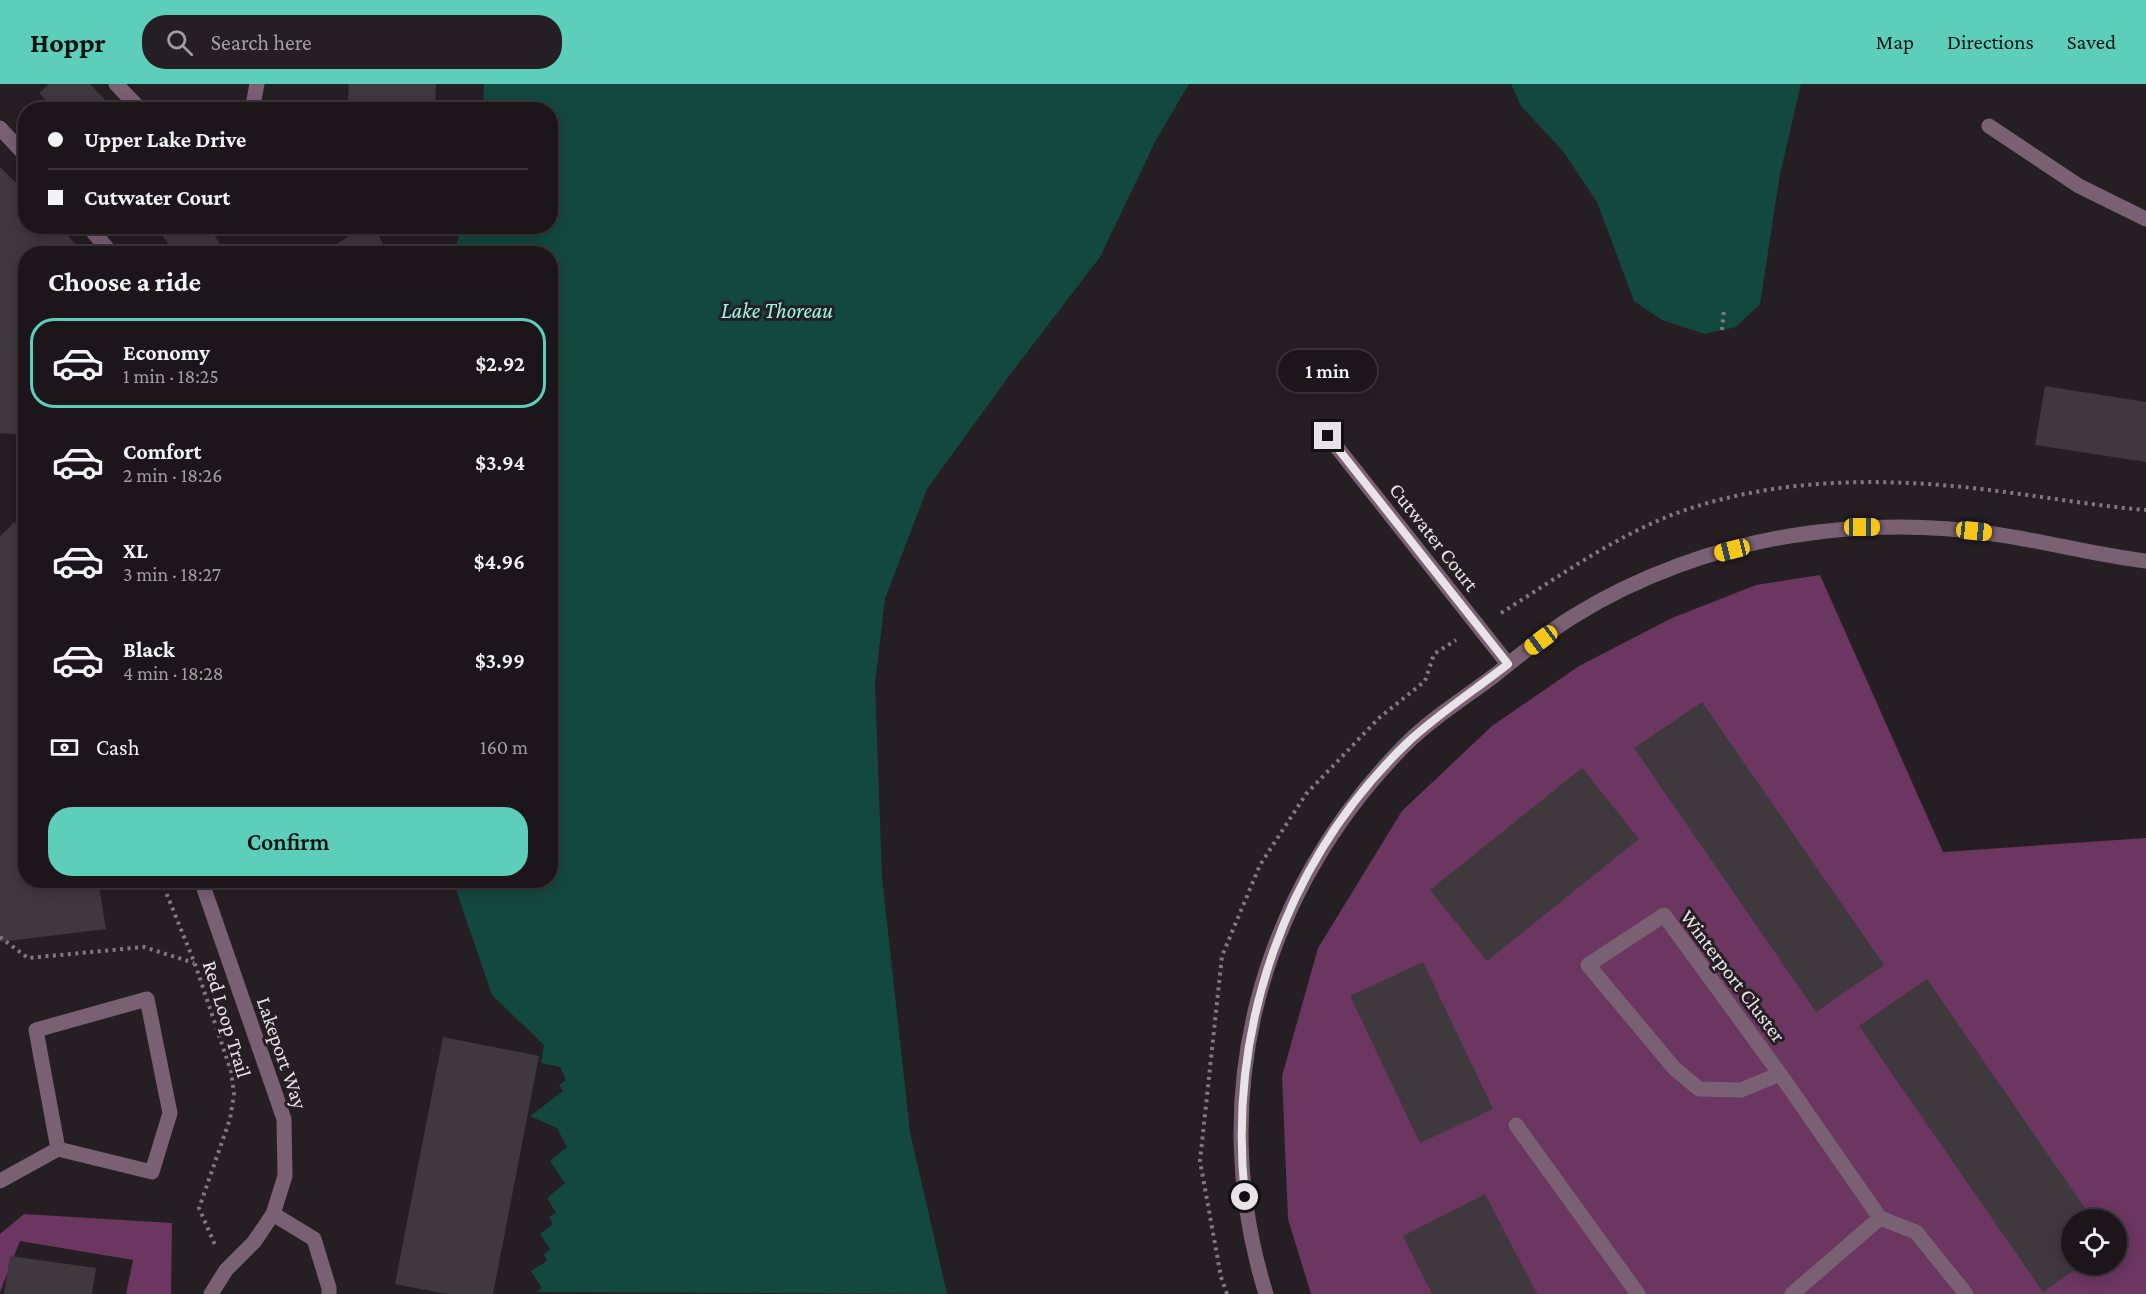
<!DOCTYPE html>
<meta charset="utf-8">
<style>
body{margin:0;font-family:"Crimson Pro",serif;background:#251f23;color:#f1f3f6;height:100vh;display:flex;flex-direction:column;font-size:22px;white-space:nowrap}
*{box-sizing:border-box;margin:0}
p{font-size:20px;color:#a09fa2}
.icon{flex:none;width:33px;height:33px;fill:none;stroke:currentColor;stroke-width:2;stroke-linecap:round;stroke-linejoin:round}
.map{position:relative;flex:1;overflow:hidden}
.panel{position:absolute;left:18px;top:162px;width:540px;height:642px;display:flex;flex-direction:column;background:#1c161a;border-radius:24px;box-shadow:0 3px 15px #0003,0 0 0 2px #3a3539}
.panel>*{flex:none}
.top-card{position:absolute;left:18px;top:18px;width:540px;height:132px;border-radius:24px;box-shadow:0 3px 15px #0003,0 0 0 2px #3a3539;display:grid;align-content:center;height:132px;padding:0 30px;background:#1c161a}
.fabs{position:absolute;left:2061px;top:1125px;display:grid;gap:12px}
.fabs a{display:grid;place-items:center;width:66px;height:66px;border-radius:50%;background:#1c161a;box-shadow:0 3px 15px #0003,0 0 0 2px #3a3539;font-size:30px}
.end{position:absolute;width:27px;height:27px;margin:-14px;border:8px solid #e8e3e7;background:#111;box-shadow:0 0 0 3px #111}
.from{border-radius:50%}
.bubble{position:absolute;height:42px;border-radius:21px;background:#1c161a;box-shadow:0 3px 15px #0003,0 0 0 2px #3a3539;font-size:20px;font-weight:600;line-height:42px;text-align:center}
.car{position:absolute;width:18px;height:36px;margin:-18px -9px;border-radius:8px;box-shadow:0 0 4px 2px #0007;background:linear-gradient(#f5c518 24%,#345 0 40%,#f5c518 0 76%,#345 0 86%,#f5c518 0)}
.top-card b{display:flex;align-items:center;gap:21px;height:57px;font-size:22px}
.top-card b+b{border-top:2px solid #3a3539}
.top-card i{width:15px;height:15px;background:#f1f3f6}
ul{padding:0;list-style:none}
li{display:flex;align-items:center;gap:18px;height:90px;margin:0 12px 9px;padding:0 18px;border:3px solid transparent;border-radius:24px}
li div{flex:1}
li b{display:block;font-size:22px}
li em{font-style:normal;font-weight:600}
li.active{border-color:#5dceb9}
li>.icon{width:54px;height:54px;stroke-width:1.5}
h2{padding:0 30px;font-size:27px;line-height:72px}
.pay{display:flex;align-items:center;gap:15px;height:66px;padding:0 30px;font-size:22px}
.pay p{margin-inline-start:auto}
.cta{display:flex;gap:12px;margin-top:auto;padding:12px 30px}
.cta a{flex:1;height:69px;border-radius:24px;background:#5dceb9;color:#111;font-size:24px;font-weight:600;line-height:69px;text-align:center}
header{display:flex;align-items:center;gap:36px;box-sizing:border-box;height:84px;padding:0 30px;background:#5dceb9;color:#111}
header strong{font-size:28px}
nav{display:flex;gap:33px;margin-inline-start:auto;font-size:21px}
.search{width:420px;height:54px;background:#251f23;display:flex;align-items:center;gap:15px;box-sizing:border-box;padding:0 21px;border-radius:24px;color:#a09fa2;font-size:22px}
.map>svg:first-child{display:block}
.forest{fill:#6b3660;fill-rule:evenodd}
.water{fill:#13483f}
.building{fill:#3f383d}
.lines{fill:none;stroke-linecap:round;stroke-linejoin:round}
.path{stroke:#807a7e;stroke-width:4;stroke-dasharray:3 4.5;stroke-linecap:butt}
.lane{stroke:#796073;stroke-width:15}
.street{stroke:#796073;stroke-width:15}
.route{stroke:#e8e3e7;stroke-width:8}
.labels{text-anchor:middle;stroke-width:6;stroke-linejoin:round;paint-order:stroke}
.street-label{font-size:21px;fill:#e8e3e7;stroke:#251e23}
.water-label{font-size:22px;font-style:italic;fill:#95fae5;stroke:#251e23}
</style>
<header>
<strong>Hoppr</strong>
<div class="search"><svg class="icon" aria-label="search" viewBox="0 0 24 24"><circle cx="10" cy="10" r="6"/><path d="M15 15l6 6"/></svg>Search here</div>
<nav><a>Map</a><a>Directions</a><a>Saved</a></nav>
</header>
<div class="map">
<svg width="2146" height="1210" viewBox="0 0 2146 1210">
<rect width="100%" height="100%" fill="#251e23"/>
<path class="forest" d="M 1820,491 L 1943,768 L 2146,754 L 2146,1210 L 1311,1210 L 1288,1135 L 1282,992 L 1318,864 L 1402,727 L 1492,642 L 1579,582 L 1672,534 L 1756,501 ZM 2072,1136 L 2116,1136 L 2116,1180 L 2072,1180 Z
M 24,1130 L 172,1139 L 171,1210 L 126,1210 L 133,1176 L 20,1157 L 0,1208 L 0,1150 Z"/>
<path class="water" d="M 484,0 L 1189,0 L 1156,56 L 1100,173 L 1009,292 L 927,405 L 885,515 L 875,599 L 882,793 L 910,1048 L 947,1210 L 536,1208 L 542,1204 L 531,1187 L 547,1177 L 544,1170 L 550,1165 L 540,1150 L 553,1140 L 549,1133 L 556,1129 L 547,1114 L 565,1099 L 550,1077 L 567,1063 L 557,1044 L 530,1032 L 563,1007 L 559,1001 L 566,996 L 560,983 L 541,979 L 544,961 L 492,911 L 453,797 L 550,796 L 550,170 L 454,169 L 461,143 L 550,142 L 550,26 L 483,25 Z
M 1511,0 L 1801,0 L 1780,90 L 1760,220 L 1736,243 L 1705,250 L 1662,236 L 1634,217 L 1597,118 L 1563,67 L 1521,22 Z"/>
<path class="building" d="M 49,0 L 90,0 L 115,26 L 55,26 L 39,9 Z
M 349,0 L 436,0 L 435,26 L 347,26 Z
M 0,83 L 26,109 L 26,142 L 59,142 L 85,170 L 26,170 L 26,351 L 0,349 Z
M 156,142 L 208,142 L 227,170 L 175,170 Z
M 365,142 L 373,142 L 389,170 L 321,170 Z
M 2045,302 L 2146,318 L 2146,378 L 2035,361 Z
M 14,438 L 26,446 L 26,796 L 98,796 L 106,845 L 0,858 L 0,453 Z
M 1702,618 L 1884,881 L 1816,928 L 1634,664 Z
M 1582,684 L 1639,755 L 1487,877 L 1430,806 Z
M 1423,878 L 1493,1025 L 1420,1059 L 1350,912 Z
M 1927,895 L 2093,1136 L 2072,1136 L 2072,1180 L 2083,1180 L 2043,1208 L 1859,942 Z
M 443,953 L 539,972 L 493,1210 L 447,1210 L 395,1200 Z
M 1485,1110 L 1537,1210 L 1432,1210 L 1403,1152 Z
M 10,1172 L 96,1184 L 92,1210 L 4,1210 Z"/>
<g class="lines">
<path class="path" d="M 1722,246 L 1724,226
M 1501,529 C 1557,494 1612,454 1674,430 C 1777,392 1890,393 1997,407 C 2047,413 2096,422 2146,426
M 161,796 L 195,880 L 231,987 L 234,1010 L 230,1035 L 199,1124 L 215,1161
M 0,853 L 28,874 L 144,863 L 194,879
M 1227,1210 L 1221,1193 L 1200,1077 L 1222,872 L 1260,781 L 1306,710 L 1379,634 L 1425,597 L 1434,570 L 1456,556"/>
<path class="lane" d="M 1989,42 L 2079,102 L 2146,135
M 0,44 L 26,72
M 88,142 L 112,170
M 0,1097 L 58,1065 L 152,1088 L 170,1029 L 147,915 L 36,946 L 58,1065"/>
<path class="street" d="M 116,0 L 141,26
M 252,26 L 257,0
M 1328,352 L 1508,580
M 201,796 L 284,1035 L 285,1092 L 273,1130 L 254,1158 L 226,1186 L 211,1210
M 1780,990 L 1741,1006 L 1699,1005 L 1674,984 L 1588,881 L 1664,831 L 1780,990 L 1880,1134 L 1792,1210
M 1516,1041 L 1638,1210
M 273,1130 L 314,1155 L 329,1204 L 329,1210
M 1880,1134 L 1916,1148 L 1966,1210
M 1266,1210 C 1204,1011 1260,807 1406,660 C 1432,634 1466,613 1495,591 C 1520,571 1546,549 1574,532 C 1638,492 1716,464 1790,452 C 1857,441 1926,440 1994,450 C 2045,457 2095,471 2146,477"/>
</g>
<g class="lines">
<path class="route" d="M 1245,1113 C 1227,945 1285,776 1408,658 C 1438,630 1475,606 1508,580 L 1328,352"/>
</g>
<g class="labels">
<g class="street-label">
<text transform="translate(1434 453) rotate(52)" y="7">Cutwater Court</text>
<text transform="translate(1733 892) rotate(53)" y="7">Winterport Cluster</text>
<text transform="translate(227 935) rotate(73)" y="7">Red Loop Trail</text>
<text transform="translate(282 969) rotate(71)" y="7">Lakeport Way</text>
</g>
<g class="water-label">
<text x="777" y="234">Lake Thoreau</text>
</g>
</g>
</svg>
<div class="fabs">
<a><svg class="icon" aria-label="locate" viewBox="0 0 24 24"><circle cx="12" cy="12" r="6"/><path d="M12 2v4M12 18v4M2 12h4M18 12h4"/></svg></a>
</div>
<i class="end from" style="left:1245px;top:1113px"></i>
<i class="end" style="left:1328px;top:352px"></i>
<div class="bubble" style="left:1278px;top:266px;width:99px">1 min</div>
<i class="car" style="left:1862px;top:443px;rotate:90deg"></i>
<i class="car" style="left:1974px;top:447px;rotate:96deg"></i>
<i class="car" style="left:1732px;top:466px;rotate:256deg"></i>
<i class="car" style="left:1541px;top:556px;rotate:233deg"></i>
<div class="top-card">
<b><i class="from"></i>Upper Lake Drive</b>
<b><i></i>Cutwater Court</b>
</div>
<section class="panel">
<h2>Choose a ride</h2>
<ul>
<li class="active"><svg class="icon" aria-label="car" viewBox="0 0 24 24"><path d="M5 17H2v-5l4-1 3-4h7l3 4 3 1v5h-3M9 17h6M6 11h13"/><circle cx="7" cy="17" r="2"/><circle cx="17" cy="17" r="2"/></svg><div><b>Economy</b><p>1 min · 18:25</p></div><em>$2.92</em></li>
<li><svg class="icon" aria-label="car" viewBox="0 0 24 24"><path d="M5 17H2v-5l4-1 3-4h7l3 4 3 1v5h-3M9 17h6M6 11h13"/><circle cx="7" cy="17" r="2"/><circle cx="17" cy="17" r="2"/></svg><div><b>Comfort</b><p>2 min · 18:26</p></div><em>$3.94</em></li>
<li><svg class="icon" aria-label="car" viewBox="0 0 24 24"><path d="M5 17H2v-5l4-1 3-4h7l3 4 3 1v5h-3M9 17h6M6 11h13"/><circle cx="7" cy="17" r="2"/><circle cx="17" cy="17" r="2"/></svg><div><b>XL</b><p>3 min · 18:27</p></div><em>$4.96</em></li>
<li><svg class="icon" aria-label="car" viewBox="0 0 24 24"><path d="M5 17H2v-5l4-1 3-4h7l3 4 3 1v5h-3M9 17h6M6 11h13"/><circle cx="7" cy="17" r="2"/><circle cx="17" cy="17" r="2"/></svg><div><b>Black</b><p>4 min · 18:28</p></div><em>$3.99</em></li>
</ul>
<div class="pay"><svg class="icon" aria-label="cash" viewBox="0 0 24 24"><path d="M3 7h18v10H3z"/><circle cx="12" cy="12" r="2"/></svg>Cash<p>160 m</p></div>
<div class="cta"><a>Confirm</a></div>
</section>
</div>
